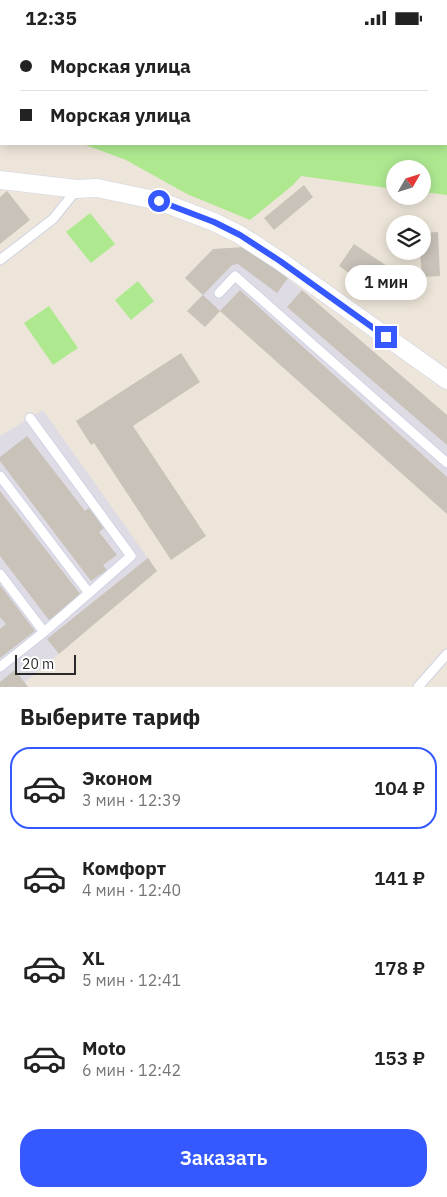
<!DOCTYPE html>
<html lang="ru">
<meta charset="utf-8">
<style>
body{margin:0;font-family:"IBM Plex Sans",sans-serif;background:#f2f2f2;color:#222;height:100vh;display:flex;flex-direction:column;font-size:19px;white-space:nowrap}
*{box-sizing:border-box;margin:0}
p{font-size:16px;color:#767676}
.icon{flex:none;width:28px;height:28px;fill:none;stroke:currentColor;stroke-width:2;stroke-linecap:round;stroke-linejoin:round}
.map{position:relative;height:652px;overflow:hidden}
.sheet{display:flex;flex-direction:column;background:#fff;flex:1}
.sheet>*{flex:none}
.top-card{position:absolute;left:0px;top:0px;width:448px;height:110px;box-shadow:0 2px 12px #0003;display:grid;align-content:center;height:110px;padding:0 20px;background:#fff}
.needle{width:32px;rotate:51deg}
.fabs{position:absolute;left:386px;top:125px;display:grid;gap:10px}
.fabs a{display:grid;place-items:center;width:45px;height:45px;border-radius:50%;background:#fff;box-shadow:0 2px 12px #0003;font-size:25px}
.scale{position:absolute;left:15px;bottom:12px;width:61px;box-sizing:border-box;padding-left:5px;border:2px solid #292929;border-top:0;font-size:14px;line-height:18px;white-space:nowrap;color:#292929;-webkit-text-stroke:4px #fff;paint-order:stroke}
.end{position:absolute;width:22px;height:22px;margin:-11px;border:6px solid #3558ff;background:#fff;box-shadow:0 0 0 2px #fff}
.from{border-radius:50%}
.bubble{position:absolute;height:35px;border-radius:18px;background:#fff;box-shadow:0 2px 12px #0003;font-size:16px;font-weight:600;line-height:35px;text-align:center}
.top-card b{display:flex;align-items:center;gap:18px;height:48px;font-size:19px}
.top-card b+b{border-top:1px solid #e0e0e0}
.top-card i{width:12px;height:12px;background:#222}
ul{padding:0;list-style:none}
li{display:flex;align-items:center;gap:15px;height:82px;margin:0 10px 8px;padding:0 10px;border:2px solid transparent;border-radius:20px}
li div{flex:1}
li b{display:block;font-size:19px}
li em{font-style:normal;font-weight:600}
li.selected{border-color:#3558ff}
li>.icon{width:45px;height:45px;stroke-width:1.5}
h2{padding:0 20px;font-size:22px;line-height:60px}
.button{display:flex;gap:10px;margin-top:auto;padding:10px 20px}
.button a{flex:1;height:58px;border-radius:20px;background:#3558ff;color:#fff;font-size:20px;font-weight:600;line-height:58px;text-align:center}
.status{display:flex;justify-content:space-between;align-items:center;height:35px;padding:0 25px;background:#fff;direction:ltr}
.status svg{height:14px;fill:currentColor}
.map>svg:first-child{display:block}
.industrial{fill:#dedbe5}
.green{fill:#aee990}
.building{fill:#c8c2b9}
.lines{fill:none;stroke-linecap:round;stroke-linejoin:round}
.service-casing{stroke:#cfd2e4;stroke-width:11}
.minor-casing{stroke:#cfd2e4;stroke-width:19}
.service{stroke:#fff;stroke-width:9}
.minor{stroke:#fff;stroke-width:18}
.route{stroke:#3558ff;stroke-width:6}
</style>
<div class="status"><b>12:35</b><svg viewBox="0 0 49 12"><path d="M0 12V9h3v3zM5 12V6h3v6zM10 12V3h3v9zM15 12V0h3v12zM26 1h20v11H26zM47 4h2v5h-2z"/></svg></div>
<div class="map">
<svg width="447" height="652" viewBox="0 0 447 652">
<rect width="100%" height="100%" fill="#ede5d9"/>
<path class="industrial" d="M 246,212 L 302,255 L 447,380 L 447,479 L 220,276 L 205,292 L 187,276 L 202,260 L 185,243 L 213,214 Z
M 43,375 L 157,536 L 25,647 L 28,652 L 0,652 L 0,401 Z"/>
<path class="green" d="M 74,0 L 447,0 L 447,160 L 423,157 L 422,134 L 395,134 L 395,154 L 301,141 L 293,150 L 250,185 L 187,159 L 126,125 L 83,109 L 446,109 L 446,1 Z
M 90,178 L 115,209 L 91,228 L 66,197 Z
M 138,246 L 154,266 L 131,285 L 115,265 Z
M 49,271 L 78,313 L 53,330 L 24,288 Z"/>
<path class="building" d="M 304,150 L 313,162 L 274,195 L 264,183 Z
M 7,156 L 30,185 L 0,209 L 0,162 Z
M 438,197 L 440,241 L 422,242 L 420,216 L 422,216 L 422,198 Z
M 354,209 L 402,241 L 386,264 L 339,231 Z
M 246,212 L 288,243 L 277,258 L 238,229 L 232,230 L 203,260 L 185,243 L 213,214 Z
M 240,255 L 447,442 L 447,479 L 220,276 L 205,292 L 187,276 L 203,260 L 220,276 Z
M 302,255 L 447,380 L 447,410 L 287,272 Z
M 181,318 L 200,347 L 133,391 L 206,501 L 171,525 L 94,408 L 91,410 L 76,386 Z
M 27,401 L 85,476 L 89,473 L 104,493 L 99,497 L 117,520 L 103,530 L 107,535 L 91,546 L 0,426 L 0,422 Z
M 0,456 L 81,560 L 49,585 L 0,521 Z
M 148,523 L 157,536 L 59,619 L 47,604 Z
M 0,550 L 35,596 L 0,623 L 0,594 L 6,589 L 0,582 Z
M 15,635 L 28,652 L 0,652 L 0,647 Z"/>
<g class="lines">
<defs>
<path id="service" d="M 0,225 L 53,184 L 77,154
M 219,258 L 235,241 L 447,428
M 30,383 L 131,521 L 89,558
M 0,441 L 89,558 L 44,597
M 0,539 L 44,597 L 0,632
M 418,652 L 447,619"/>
<path id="minor" d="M 0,145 L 77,154 L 97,153 L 159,166 L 214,187 L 240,200 L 280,226 L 447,345"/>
</defs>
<use href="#service" class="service-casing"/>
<use href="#minor" class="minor-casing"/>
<use href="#service" class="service"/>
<use href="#minor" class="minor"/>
</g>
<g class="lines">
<path class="route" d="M 159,166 L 214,187 L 240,200 L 280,226 L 386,302"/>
</g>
</svg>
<div class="fabs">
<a><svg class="needle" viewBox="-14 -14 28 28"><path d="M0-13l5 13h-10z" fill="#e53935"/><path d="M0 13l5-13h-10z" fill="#767676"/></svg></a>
<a><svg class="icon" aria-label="layers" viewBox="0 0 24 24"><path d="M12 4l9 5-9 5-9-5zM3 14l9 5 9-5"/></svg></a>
</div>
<div class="scale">20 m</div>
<i class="end from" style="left:159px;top:166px"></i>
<i class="end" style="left:386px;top:302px"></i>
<div class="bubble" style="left:345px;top:230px;width:82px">1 мин</div>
<div class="top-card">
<b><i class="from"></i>Морская улица</b>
<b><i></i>Морская улица</b>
</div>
</div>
<section class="sheet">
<h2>Выберите тариф</h2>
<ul>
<li class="selected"><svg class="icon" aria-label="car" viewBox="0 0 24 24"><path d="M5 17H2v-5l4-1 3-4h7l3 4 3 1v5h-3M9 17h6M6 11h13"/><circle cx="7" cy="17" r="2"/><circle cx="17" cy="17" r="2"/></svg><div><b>Эконом</b><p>3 мин · 12:39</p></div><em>104 ₽</em></li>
<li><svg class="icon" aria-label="car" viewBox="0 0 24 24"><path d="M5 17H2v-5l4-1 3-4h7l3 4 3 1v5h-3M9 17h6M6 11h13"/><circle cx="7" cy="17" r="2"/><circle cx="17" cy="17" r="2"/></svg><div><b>Комфорт</b><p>4 мин · 12:40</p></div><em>141 ₽</em></li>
<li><svg class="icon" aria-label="car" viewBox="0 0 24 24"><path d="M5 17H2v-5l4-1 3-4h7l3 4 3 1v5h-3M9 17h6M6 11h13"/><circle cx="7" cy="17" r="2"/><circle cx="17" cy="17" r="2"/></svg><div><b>XL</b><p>5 мин · 12:41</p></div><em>178 ₽</em></li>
<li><svg class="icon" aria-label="car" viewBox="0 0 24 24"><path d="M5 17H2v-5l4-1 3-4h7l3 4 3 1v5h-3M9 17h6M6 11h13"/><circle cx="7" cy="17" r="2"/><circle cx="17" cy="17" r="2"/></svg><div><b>Moto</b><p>6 мин · 12:42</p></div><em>153 ₽</em></li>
</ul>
<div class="button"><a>Заказать</a></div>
</section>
